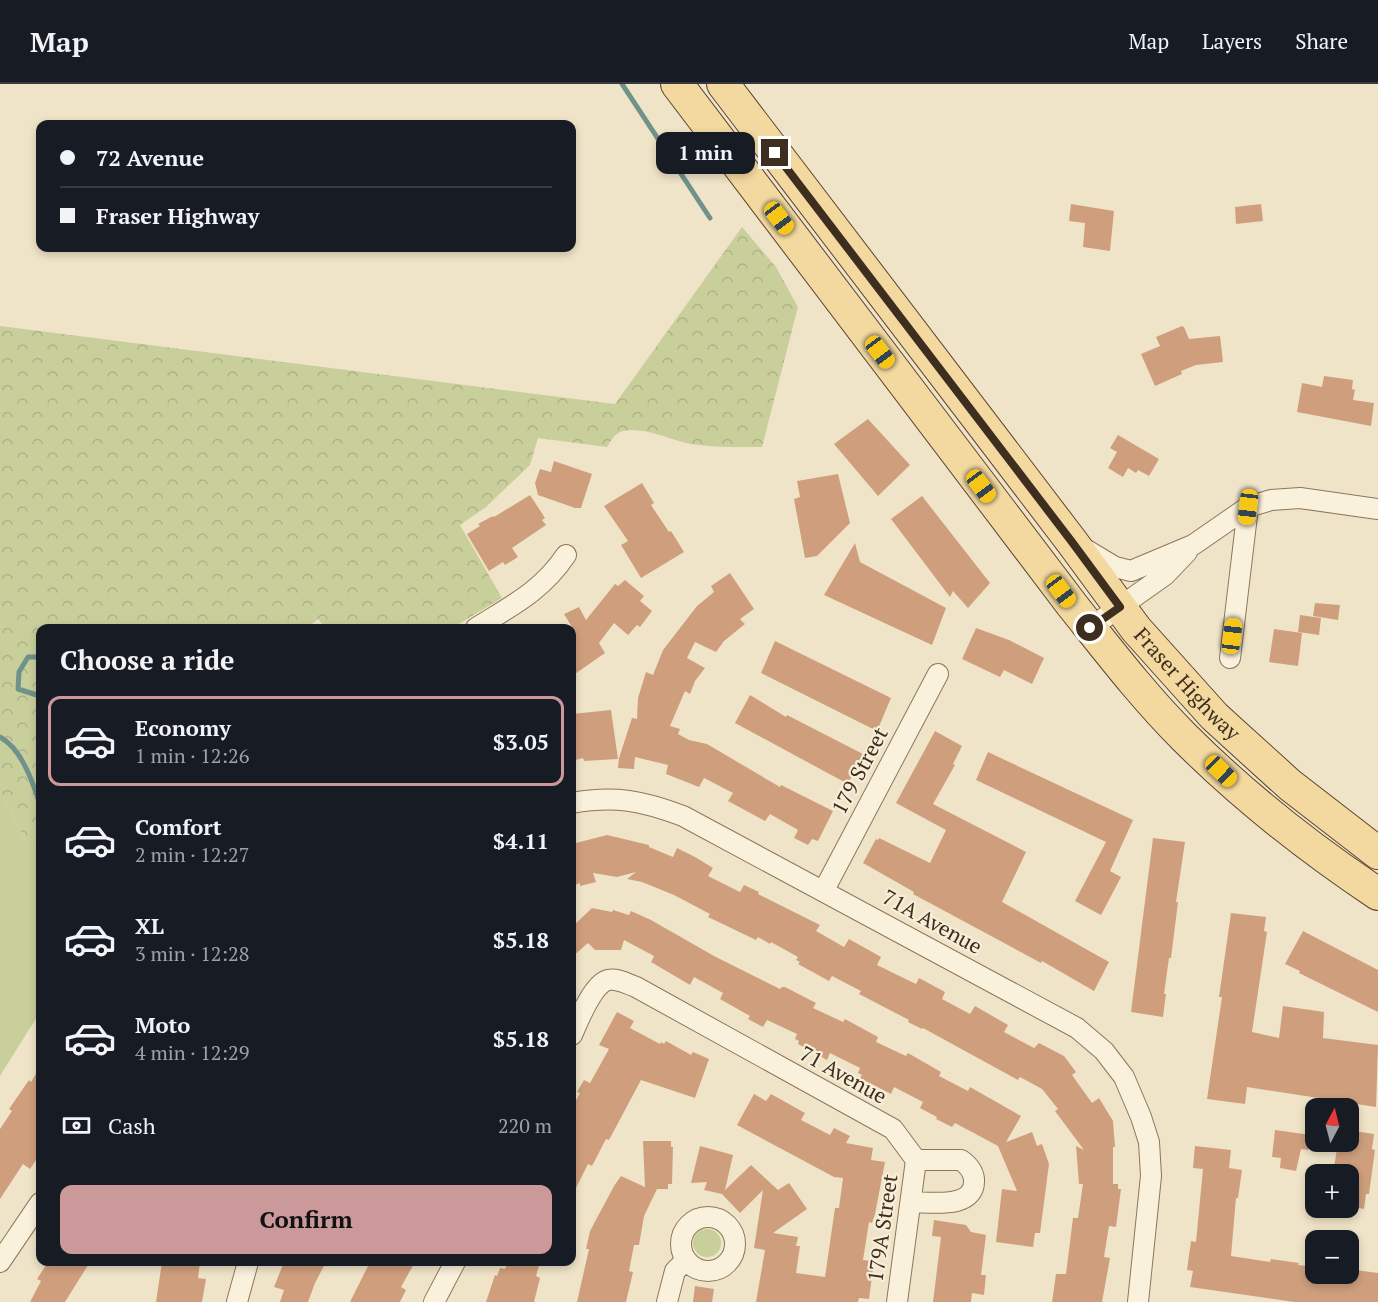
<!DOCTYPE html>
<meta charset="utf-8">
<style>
body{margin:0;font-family:"PT Serif",serif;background:#242831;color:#f1f3f6;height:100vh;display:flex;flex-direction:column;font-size:22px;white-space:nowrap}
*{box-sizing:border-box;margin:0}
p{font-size:20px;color:#9ea1a6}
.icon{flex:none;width:33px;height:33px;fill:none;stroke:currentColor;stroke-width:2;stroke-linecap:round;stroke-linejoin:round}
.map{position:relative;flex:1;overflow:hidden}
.side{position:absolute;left:36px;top:540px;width:540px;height:642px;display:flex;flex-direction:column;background:#171b24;border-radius:12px;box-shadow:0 3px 9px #0003}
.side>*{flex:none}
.hud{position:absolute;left:36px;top:36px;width:540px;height:132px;border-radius:12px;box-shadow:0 3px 9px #0003;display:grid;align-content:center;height:132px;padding:0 24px;background:#171b24}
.needle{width:39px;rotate:7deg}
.controls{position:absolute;left:1305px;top:1014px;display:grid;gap:12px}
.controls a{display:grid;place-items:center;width:54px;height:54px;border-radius:12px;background:#171b24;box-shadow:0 3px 9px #0003;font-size:30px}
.end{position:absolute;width:27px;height:27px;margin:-14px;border:8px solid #3d2e20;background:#fff;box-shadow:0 0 0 3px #fff}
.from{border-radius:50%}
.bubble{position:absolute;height:42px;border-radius:12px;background:#171b24;box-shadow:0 3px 9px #0003;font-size:20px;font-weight:600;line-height:42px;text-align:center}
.car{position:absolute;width:18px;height:36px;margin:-18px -9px;border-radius:8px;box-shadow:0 0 4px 2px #0007;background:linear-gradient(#f5c518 24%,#345 0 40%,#f5c518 0 76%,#345 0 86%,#f5c518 0)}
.hud b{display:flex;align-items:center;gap:21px;height:57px;font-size:22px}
.hud b+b{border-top:2px solid #363941}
.hud i{width:15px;height:15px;background:#f1f3f6}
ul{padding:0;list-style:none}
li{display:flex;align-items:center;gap:18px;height:90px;margin:0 12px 9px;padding:0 12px;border:3px solid transparent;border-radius:12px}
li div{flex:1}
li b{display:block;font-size:22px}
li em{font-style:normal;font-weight:600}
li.selected{border-color:#cc999b}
li>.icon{width:54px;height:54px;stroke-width:1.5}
h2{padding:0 24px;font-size:27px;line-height:72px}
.pay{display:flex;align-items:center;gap:15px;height:66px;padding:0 24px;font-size:22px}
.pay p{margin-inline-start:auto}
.button{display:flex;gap:12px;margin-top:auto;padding:12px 24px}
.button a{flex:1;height:69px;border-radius:12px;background:#cc999b;color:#111;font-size:24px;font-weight:600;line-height:69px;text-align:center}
header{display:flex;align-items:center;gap:36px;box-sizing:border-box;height:84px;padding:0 30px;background:#171b24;border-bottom:2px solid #363941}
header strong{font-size:28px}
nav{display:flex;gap:33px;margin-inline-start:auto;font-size:21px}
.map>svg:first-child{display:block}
.grass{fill:#c9cf9b}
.forest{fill:url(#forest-crowns)}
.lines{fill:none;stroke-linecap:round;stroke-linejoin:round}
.stream{stroke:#6f938a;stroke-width:5}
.building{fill:#cf9f7d}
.minor-casing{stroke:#8d765c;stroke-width:22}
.primary-casing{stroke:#5b4430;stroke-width:34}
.minor{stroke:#faf1dc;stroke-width:20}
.primary{stroke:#f3d9a0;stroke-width:32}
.route{stroke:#3d2e20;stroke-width:8}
.labels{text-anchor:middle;stroke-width:4.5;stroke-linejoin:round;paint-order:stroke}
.street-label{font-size:21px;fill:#3d2e20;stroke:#f7eed8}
</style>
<header>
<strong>Map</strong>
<nav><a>Map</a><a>Layers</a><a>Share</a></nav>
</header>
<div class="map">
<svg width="1378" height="1218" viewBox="0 0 1378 1218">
<defs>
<pattern id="forest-crowns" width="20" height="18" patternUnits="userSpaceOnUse" patternTransform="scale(1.5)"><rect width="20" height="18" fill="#c9cf9b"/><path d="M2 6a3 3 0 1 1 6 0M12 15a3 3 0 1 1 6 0" fill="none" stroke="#aeb285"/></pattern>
</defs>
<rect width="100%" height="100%" fill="#f0e4c8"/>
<path class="grass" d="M 0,707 L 25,755 L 40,762 L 40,928 L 0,992 Z
M693 1159a14 14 0 1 1 28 0a14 14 0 1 1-28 0Z"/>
<path class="forest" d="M 742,143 L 776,183 L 798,223 L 762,363 C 738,363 715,364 692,360 C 672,357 643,342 623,347 C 615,349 611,357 607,363 L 538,354 L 530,381 L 486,423 L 460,441 L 502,514 L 452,544 L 326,544 L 318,535 L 307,544 L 40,544 L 40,762 L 25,755 L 0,707 L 0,242 L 615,320 Z"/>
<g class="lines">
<path class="stream" d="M 622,0 L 710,134
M 40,573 L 28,573 L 19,588 L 18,605 L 40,612
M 0,653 C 22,665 32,697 40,720"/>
</g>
<path class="building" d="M 1071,120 L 1114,127 L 1110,167 L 1083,163 L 1085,139 L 1069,137 Z
M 1261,120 L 1263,137 L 1236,140 L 1235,123 Z
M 1182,242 L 1184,243 L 1189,255 L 1220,252 L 1223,278 L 1196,281 L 1181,287 L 1182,290 L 1155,302 L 1141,270 L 1160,262 L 1156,253 Z
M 1324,292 L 1353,296 L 1352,305 L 1355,306 L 1353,316 L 1374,319 L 1371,342 L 1297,328 L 1302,299 L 1322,303 Z
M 868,335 L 910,381 L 878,412 L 834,360 Z
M 1118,351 L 1159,375 L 1149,392 L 1138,386 L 1136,389 L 1128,384 L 1123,393 L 1108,384 L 1117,368 L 1110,364 Z
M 554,377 L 592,390 L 581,424 L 575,424 L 538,411 L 535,399 L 540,385 L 551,388 Z
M 838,390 L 850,439 L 817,472 L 805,474 L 794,415 L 800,413 L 797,397 Z
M 642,399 L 654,419 L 651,421 L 669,448 L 671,447 L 684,468 L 641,494 L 621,461 L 628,457 L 604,422 Z
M 530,411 L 545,434 L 542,436 L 546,441 L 512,464 L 518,473 L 505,481 L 503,478 L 489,487 L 467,450 L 480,442 L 478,440 L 493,432 L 494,433 Z
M 922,412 L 990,499 L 968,524 L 953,507 L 950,513 L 891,435 Z
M 855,459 L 860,478 L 946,524 L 932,561 L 824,511 Z
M 730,489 L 754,525 L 740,535 L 745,540 L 724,557 L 716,568 L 695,558 L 687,574 L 705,584 L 695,597 L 690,610 L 685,607 L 670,642 L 680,645 L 678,650 L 689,656 L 707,660 L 780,703 L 781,701 L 833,727 L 818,757 L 812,755 L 808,761 L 794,754 L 798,746 L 770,730 L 765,737 L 728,717 L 733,709 L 704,694 L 699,703 L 666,690 L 668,681 L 635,673 L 634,685 L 618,684 L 619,674 L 632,634 L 637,635 L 638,614 L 646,588 L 653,591 L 663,566 L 697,522 L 714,508 L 711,502 Z
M 625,496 L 644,512 L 640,517 L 652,527 L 640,543 L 637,541 L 628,551 L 614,539 L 599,559 L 605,569 L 572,592 L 572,543 L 564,530 L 579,523 L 586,536 L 615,500 L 618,502 Z
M 1315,519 L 1340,521 L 1338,536 L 1313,532 Z
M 1300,531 L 1321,534 L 1319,551 L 1298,548 Z
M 976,544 L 1009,556 L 1044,574 L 1032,600 L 1004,586 L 1000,593 L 962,575 Z
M 1274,545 L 1302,549 L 1298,582 L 1269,578 Z
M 775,557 L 891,614 L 877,647 L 761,589 Z
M 750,611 L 786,633 L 787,631 L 863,670 L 848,700 L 735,639 Z
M 611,626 L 618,675 L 584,677 L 583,674 L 572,677 L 572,630 Z
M 935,647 L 962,662 L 953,680 L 955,681 L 933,720 L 1026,768 L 1002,818 L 1109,878 L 1094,907 L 1042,877 L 1041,879 L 913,810 L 914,808 L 863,779 L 876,755 L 878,756 L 879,754 L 930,779 L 946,746 L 896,719 Z
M 988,668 L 1133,736 L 1110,787 L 1121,793 L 1101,831 L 1075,817 L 1106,758 L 976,696 Z
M 607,751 L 649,761 L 649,763 L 673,773 L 677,764 L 695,773 L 713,784 L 708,792 L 740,808 L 744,801 L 759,808 L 758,810 L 820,841 L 816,847 L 844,863 L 849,855 L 881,873 L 877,881 L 916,900 L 919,894 L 945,908 L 942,915 L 970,930 L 975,922 L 1008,941 L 1004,948 L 1034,964 L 1039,959 L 1064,972 L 1076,988 L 1072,991 L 1092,1019 L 1099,1014 L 1113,1037 L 1115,1063 L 1113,1063 L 1113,1100 L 1118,1100 L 1118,1105 L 1121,1105 L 1116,1143 L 1109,1142 L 1104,1173 L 1110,1174 L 1102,1218 L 1052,1218 L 1056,1190 L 1066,1190 L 1073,1134 L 1078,1134 L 1083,1100 L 1079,1100 L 1076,1062 L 1084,1066 L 1055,1027 L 1058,1025 L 1042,1005 L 1020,993 L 1018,996 L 923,944 L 922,945 L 908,938 L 909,936 L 859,910 L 861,907 L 832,892 L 829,897 L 798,880 L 800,878 L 796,876 L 798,873 L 771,858 L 770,860 L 758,853 L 756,856 L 708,833 L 710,830 L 674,811 L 642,798 L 627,795 L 636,788 L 617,793 L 593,789 L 596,798 L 580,802 L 580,799 L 572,802 L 572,760 Z
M 1153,754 L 1185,758 L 1176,818 L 1178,818 L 1171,874 L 1169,874 L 1164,910 L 1166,910 L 1163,933 L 1131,928 Z
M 592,824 L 612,828 L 613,826 L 629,831 L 631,827 L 651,836 L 714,872 L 780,905 L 782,903 L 785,903 L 816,919 L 813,924 L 843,938 L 845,935 L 878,953 L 876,958 L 906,972 L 908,969 L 941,988 L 939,992 L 968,1007 L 970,1003 L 1021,1032 L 1006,1058 L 1032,1048 L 1037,1062 L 1042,1060 L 1049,1080 L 1040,1149 L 1035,1149 L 1033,1163 L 996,1158 L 1002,1105 L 1017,1107 L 998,1062 L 955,1039 L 952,1043 L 936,1035 L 937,1033 L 920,1024 L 923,1018 L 894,1003 L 891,1010 L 860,994 L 862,991 L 858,989 L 860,984 L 830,969 L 827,976 L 798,960 L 799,957 L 795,955 L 797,950 L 767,936 L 763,943 L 748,935 L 750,932 L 720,915 L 723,909 L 694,893 L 690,901 L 651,878 L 654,872 L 624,856 L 621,866 L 595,866 L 588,859 L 572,873 L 572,843 Z
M 1231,829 L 1266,833 L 1264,847 L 1267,848 L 1252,948 L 1279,954 L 1283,922 L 1324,928 L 1323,954 L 1378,961 L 1376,1023 L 1247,1003 L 1245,1020 L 1207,1015 L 1222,913 L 1219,913 Z
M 1303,847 L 1378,886 L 1378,928 L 1299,889 L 1300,887 L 1285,880 Z
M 617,928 L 634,937 L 630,944 L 660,960 L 661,958 L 664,960 L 666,957 L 691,971 L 693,968 L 709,975 L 695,1014 L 641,996 L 609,1056 L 606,1055 L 592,1082 L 588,1080 L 572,1112 L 572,1024 L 580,1009 L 577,1008 L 584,996 L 590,999 L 609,965 L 599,961 Z
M 40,983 L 40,1070 L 30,1085 L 23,1080 L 0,1115 L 0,1045 L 12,1027 L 9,1025 L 29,996 L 31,998 Z
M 754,1010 L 766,1017 L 771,1010 L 805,1029 L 801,1036 L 830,1051 L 834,1044 L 850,1052 L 846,1059 L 873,1064 L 871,1076 L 885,1078 L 875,1130 L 872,1139 L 869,1138 L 863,1176 L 874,1177 L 869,1215 L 859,1214 L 858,1218 L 756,1218 L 765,1166 L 754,1164 L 763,1106 L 740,1129 L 722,1110 L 704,1106 L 707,1098 L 691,1099 L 700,1062 L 733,1071 L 725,1106 L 751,1081 L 778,1106 L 789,1099 L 807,1125 L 773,1149 L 798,1153 L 796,1162 L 800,1162 L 796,1189 L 825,1193 L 835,1124 L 839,1124 L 843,1094 L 834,1093 L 737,1041 Z
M 1275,1046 L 1311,1051 L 1308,1066 L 1301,1065 L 1296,1087 L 1280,1084 L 1281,1074 L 1272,1073 Z
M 1348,1046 L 1374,1050 L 1372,1065 L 1375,1066 L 1369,1110 L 1366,1110 L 1364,1125 L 1348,1122 L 1348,1090 L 1333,1090 L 1338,1058 L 1348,1058 Z
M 643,1057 L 671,1057 L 671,1063 L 673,1063 L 672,1100 L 668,1100 L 668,1105 L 657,1105 L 644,1132 L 639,1161 L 634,1161 L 629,1187 L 633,1188 L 626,1218 L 577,1218 L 589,1165 L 586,1165 L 590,1147 L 614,1102 L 621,1092 L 645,1103 Z
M 1195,1062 L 1231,1066 L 1229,1084 L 1242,1086 L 1238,1114 L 1236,1114 L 1231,1172 L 1270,1178 L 1271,1175 L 1299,1179 L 1298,1181 L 1316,1183 L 1316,1190 L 1348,1190 L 1348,1185 L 1378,1189 L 1378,1218 L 1294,1218 L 1190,1203 L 1193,1187 L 1187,1186 L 1191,1157 L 1196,1158 L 1203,1085 L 1193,1084 Z
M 934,1136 L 966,1141 L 971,1148 L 986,1151 L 981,1191 L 986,1191 L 984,1211 L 972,1209 L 971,1218 L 933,1218 L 941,1153 L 932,1152 Z
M 48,1178 L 90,1178 L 65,1218 L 30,1218 L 41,1197 L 37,1195 Z
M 162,1178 L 200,1178 L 198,1194 L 206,1195 L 202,1218 L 156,1218 Z
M 284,1178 L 326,1178 L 315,1199 L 308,1218 L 280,1218 L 284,1206 L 274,1203 Z
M 370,1178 L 415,1178 L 401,1203 L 406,1206 L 400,1218 L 350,1218 Z
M 508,1178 L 540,1178 L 536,1192 L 540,1194 L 534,1218 L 486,1218 L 495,1191 L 497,1192 L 500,1184 L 505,1185 Z
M 695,1202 L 714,1205 L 712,1218 L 693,1218 Z"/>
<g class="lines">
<defs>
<path id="minor" d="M 1085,465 L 1115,483 L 1131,487 L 1193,461 L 1248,423 L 1271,416 L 1300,414 L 1378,425
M 476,544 C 511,522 542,507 566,471
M 1090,544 L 1165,491 L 1187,468
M 1230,574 L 1248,423
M 572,719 C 615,711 643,717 683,732 L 1077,944 L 1104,967 L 1124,993 L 1141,1033 L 1149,1058 L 1151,1092 L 1138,1218
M 824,806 L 938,590
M 572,951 C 578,937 593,900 608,896 C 618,894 627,900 636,903 L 893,1045 L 916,1076
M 911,1118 C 930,1118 976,1126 974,1095 C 973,1086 968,1081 961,1076 L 916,1076
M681 1160a27 27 0 1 1 54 0a27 27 0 1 1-54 0Z
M 0,1178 L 40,1119
M 237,1218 L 248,1178
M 434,1218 L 455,1178
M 667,1218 L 675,1187 L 686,1176
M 897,1218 L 916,1076"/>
<g id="primary">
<path d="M 677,0 L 1072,521 C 1108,566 1143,612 1184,653 C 1243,712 1309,764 1378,810"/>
<path id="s1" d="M 723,0 L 1072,458 L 1136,545 L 1214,632 L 1237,653 L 1290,701 L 1378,769"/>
</g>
</defs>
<use href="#minor" class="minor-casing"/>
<use href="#primary" class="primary-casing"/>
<use href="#minor" class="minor"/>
<use href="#primary" class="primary"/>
</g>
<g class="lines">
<path class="route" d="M 775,69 L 1072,458 L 1120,523 L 1090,544"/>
</g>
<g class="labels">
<g class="street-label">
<text dy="7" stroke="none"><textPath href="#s1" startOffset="759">Fraser Highway</textPath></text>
<text transform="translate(860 687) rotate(-62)" y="7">179 Street</text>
<text transform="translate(932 838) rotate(29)" y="7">71A Avenue</text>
<text transform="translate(843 991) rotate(29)" y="7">71 Avenue</text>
<text transform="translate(883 1144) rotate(-82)" y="7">179A Street</text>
</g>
</g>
</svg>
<div class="controls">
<a><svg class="needle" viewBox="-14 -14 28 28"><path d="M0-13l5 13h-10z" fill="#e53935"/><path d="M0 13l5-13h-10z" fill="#9ea1a6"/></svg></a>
<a>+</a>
<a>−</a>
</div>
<i class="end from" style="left:1090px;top:544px"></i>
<i class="end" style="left:775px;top:69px"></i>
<div class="bubble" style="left:656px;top:48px;width:99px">1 min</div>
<i class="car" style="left:779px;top:134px;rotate:143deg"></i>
<i class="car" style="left:880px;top:268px;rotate:143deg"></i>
<i class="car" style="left:981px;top:402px;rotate:143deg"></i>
<i class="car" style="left:1248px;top:423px;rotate:187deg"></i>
<i class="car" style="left:1061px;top:507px;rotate:143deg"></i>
<i class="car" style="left:1232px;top:552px;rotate:7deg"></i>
<i class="car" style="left:1221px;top:687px;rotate:134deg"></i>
<div class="hud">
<b><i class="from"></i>72 Avenue</b>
<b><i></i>Fraser Highway</b>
</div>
<section class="side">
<h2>Choose a ride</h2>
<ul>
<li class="selected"><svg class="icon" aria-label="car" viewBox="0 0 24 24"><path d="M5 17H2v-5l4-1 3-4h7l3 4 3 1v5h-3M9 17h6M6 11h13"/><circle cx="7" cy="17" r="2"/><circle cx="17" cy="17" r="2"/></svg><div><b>Economy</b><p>1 min · 12:26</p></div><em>$3.05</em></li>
<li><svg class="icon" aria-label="car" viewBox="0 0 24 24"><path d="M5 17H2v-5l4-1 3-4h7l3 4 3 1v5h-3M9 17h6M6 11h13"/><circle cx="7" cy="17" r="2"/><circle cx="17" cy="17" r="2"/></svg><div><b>Comfort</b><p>2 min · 12:27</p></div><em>$4.11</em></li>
<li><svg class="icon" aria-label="car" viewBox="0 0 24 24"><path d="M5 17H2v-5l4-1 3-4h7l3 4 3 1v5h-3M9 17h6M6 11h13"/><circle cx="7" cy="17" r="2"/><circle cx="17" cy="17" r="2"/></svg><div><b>XL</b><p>3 min · 12:28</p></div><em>$5.18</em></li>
<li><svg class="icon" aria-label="car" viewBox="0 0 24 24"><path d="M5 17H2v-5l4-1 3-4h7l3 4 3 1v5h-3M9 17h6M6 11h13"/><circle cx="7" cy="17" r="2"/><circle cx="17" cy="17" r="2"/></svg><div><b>Moto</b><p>4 min · 12:29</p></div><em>$5.18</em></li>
</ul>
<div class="pay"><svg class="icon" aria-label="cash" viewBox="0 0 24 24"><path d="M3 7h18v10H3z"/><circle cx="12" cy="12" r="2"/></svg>Cash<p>220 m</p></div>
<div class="button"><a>Confirm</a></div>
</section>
</div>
